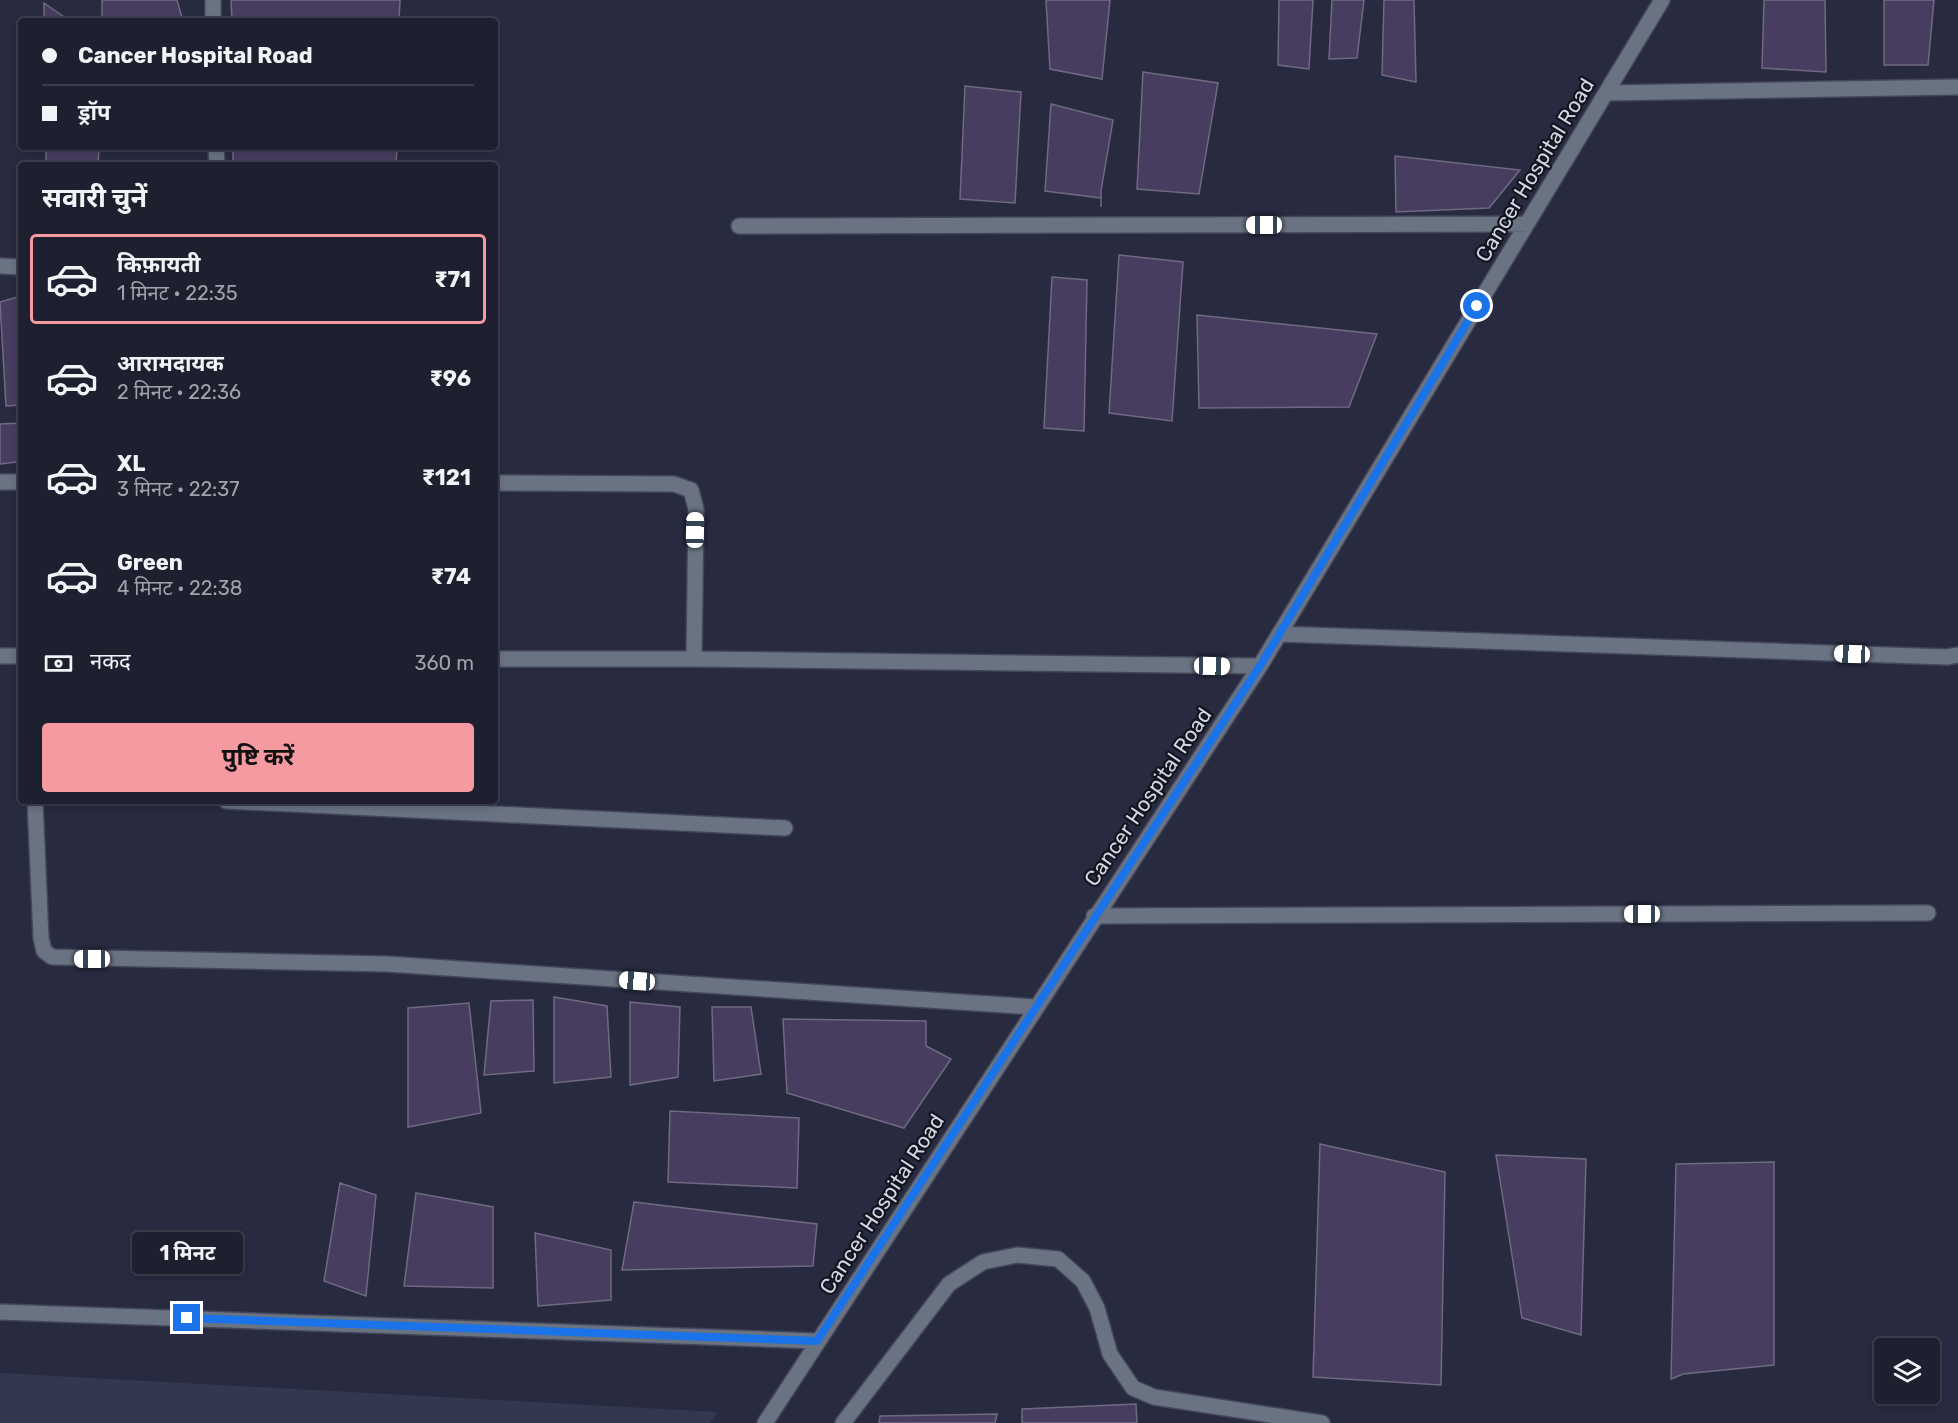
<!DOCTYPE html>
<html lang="hi">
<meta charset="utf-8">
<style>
body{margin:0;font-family:Rubik,"Noto Sans Devanagari",sans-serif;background:#262838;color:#f1f3f6;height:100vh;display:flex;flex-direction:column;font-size:22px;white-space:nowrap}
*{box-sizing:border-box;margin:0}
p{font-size:20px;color:#a1a3ab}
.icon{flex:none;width:33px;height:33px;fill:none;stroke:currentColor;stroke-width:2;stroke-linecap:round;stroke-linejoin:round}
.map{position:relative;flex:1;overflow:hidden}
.side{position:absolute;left:18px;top:162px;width:480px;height:642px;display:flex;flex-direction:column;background:#1e2030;border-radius:6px;box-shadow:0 3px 9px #0003,0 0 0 2px #3c3e4c}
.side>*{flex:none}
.banner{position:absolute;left:18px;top:18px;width:480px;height:132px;border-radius:6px;box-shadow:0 3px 9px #0003,0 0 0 2px #3c3e4c;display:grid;align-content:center;height:132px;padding:0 24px;background:#1e2030}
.tools{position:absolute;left:1874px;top:1338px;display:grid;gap:12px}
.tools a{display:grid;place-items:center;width:66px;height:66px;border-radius:6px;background:#1e2030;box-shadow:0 3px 9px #0003,0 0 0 2px #3c3e4c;font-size:30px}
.end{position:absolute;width:27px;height:27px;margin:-14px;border:8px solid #1a73e8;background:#fff;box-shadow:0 0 0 3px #fff}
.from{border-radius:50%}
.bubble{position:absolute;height:42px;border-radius:6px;background:#1e2030;box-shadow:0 3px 9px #0003,0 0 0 2px #3c3e4c;font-size:20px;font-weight:700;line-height:42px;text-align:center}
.car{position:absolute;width:18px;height:36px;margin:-18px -9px;border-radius:8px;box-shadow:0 0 4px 2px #0007;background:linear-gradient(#fff 24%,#345 0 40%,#fff 0 76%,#345 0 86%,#fff 0)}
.banner b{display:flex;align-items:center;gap:21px;height:57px;font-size:22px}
.banner b+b{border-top:2px solid #3c3e4c}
.banner i{width:15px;height:15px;background:#f1f3f6}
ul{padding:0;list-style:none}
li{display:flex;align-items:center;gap:18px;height:90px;margin:0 12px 9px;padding:0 12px;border:3px solid transparent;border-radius:6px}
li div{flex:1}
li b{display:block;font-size:22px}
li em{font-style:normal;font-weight:700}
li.active{border-color:#f49aa0}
li>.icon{width:54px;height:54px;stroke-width:1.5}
h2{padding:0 24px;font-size:27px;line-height:72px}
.pay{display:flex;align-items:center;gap:15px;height:66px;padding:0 24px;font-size:22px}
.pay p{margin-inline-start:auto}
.action{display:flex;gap:12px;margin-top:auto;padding:12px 24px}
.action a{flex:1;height:69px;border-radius:6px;background:#f49aa0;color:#111;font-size:24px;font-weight:700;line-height:69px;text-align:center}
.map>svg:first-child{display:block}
.built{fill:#333750}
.building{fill:#473d5f;stroke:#6f6981;stroke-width:1.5}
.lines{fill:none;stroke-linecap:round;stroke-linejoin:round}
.minor-casing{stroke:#43465a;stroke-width:18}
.minor{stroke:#697382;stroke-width:15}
.route{stroke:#1a73e8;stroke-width:8}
.labels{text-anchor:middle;stroke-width:4.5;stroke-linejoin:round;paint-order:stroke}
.street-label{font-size:21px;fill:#d3d6e4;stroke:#13151e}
</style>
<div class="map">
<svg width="1958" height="1423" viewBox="0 0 1958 1423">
<rect width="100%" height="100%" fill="#282b40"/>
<path class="built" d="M 0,1373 L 718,1412 L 710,1423 L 0,1423 Z"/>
<path class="building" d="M 102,0 L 177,0 L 183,21 L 102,21 Z
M 231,0 L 400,0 L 399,21 L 232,21 Z
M 1046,0 L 1110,0 L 1102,79 L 1050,69 Z
M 1279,0 L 1313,0 L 1309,69 L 1278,65 Z
M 1332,0 L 1364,0 L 1357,58 L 1329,59 Z
M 1384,0 L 1414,0 L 1416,82 L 1382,75 Z
M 1764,0 L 1825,0 L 1826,72 L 1762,68 Z
M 1884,0 L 1934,0 L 1928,65 L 1884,65 Z
M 44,3 L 70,21 L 44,21 Z
M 1143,72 L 1218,83 L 1199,194 L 1137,189 Z
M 965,86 L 1021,92 L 1015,203 L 960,199 Z
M 1051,104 L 1113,120 L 1101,191 L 1101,207 L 1101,198 L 1045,191 Z
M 46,147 L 99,147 L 98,165 L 46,165 Z
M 233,147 L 397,147 L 396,165 L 233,165 Z
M 1395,156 L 1520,170 L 1489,208 L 1396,212 Z
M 1119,255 L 1183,262 L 1172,421 L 1109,413 Z
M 1052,277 L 1087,280 L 1084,431 L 1044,428 Z
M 21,296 L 21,405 L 6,406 L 0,302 Z
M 1197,315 L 1377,334 L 1349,407 L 1199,408 Z
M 21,423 L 21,446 L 16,462 L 0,464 L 0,424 Z
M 554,997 L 607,1006 L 611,1077 L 554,1083 Z
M 533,1000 L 534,1071 L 484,1075 L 491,1001 Z
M 630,1002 L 680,1007 L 678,1077 L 630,1085 Z
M 469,1003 L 481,1113 L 408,1127 L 408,1008 Z
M 712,1007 L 751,1007 L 761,1074 L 714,1081 Z
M 783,1019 L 926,1021 L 926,1046 L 951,1059 L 904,1128 L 787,1093 Z
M 670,1111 L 799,1118 L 797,1188 L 668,1182 Z
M 1320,1144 L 1445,1172 L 1441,1385 L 1313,1377 Z
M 1496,1155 L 1586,1159 L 1581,1335 L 1522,1318 Z
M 1774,1162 L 1774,1365 L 1683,1374 L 1671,1379 L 1676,1164 Z
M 340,1183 L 376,1195 L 366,1296 L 324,1281 Z
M 416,1193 L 493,1207 L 493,1288 L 404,1286 Z
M 634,1202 L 817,1224 L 813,1266 L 622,1270 Z
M 535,1233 L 611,1250 L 611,1300 L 538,1306 Z
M 1136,1404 L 1137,1423 L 1022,1423 L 1022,1409 Z
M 997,1414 L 995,1423 L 879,1423 L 880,1416 Z"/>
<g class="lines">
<defs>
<path id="minor" d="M 213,0 L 213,21
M 1606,93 L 1958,87
M 216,147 L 217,165
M 739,226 L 1526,224
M 0,266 L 21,267
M 0,482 L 21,482
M 495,483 L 674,484 L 691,490 L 696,509 L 694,659
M 1279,634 L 1947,657 L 1958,655
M 0,656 L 21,656
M 495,659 L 694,659 L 1260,666
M 35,801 L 41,938 L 44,951 L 52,957 L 387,964 L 1035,1007
M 226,801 L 785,828
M 1094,916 L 1928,913
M 0,1312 L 817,1341
M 765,1423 L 1260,666 L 1662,0
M 843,1423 L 949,1284 L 983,1262 L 1017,1255 L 1058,1259 L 1083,1281 L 1097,1308 L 1110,1354 L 1133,1388 L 1154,1397 L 1322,1423"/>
</defs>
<use href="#minor" class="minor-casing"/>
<use href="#minor" class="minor"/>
</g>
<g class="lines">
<path class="route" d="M 187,1318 L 817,1341 L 1260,666 L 1477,306"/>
</g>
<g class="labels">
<g class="street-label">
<text transform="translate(1535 170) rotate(-59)" y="7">Cancer Hospital Road</text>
<text transform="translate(1148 797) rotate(-56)" y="7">Cancer Hospital Road</text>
<text transform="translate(882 1204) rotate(-57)" y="7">Cancer Hospital Road</text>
</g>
</g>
</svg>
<div class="tools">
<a><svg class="icon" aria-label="layers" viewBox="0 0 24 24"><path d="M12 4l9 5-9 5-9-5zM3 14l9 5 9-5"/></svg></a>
</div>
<i class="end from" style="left:1477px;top:306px"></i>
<i class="end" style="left:187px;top:1318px"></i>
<div class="bubble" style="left:132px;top:1232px;width:111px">1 मिनट</div>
<i class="car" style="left:1264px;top:225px;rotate:270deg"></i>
<i class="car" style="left:695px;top:530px;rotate:1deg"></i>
<i class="car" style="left:1852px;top:654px;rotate:272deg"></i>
<i class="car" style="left:1212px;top:666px;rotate:91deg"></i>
<i class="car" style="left:1642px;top:914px;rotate:270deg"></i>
<i class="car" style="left:92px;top:959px;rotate:270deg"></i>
<i class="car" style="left:637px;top:981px;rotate:274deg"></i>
<div class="banner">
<b><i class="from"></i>Cancer Hospital Road</b>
<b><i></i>ड्रॉप</b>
</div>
<section class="side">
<h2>सवारी चुनें</h2>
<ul>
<li class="active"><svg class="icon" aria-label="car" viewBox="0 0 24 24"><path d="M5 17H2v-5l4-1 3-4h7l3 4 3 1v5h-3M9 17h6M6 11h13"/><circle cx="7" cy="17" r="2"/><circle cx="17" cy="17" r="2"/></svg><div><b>किफ़ायती</b><p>1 मिनट · 22:35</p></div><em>₹71</em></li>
<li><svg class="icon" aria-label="car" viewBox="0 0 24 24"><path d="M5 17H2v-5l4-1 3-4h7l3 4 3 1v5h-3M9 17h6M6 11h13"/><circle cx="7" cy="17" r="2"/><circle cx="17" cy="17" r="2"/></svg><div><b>आरामदायक</b><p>2 मिनट · 22:36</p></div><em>₹96</em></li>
<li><svg class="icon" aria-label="car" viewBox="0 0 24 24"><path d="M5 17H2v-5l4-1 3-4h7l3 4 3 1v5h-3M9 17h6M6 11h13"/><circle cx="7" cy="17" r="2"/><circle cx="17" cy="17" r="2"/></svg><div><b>XL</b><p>3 मिनट · 22:37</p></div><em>₹121</em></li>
<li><svg class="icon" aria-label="car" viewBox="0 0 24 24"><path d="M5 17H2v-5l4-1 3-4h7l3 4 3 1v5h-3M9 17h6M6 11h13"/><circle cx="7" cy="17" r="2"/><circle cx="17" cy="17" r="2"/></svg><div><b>Green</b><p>4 मिनट · 22:38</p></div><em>₹74</em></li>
</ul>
<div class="pay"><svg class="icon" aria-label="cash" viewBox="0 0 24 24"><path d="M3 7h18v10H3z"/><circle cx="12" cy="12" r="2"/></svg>नकद<p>360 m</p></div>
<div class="action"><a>पुष्टि करें</a></div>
</section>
</div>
